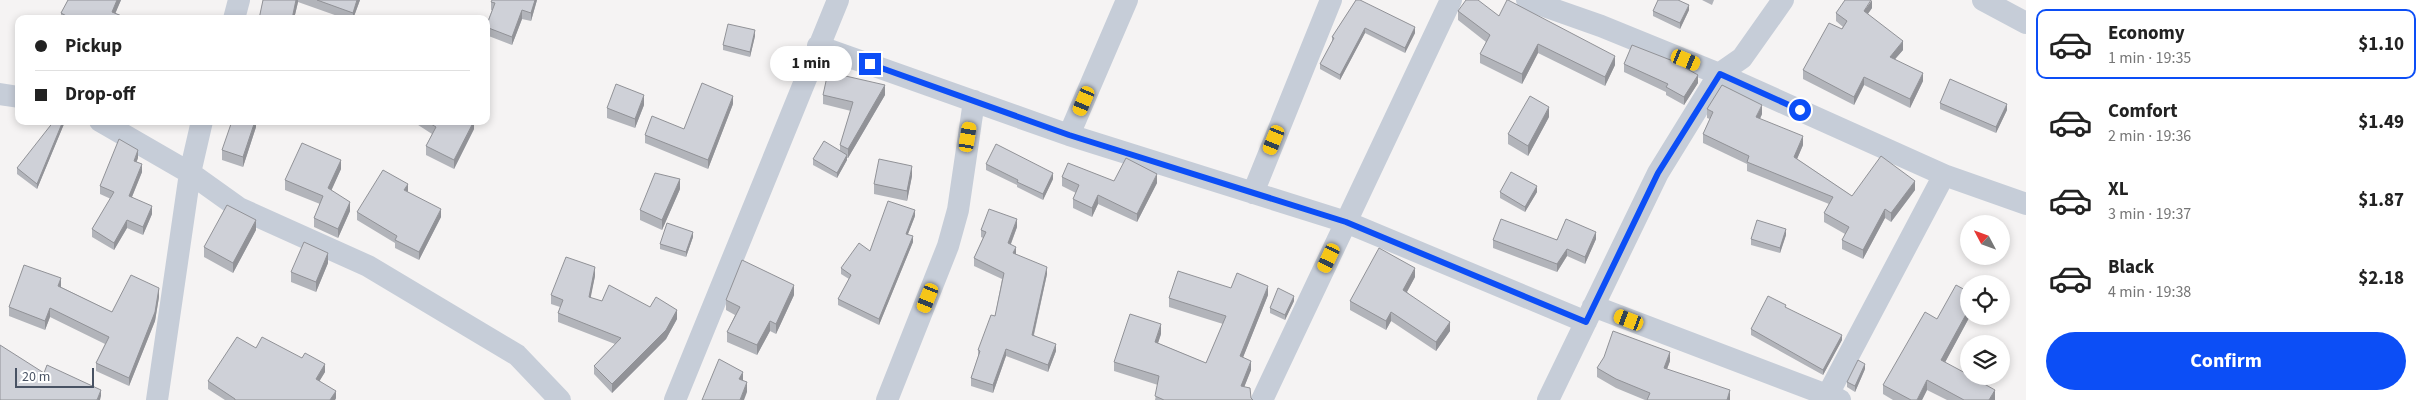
<!DOCTYPE html>
<meta charset="utf-8">
<style>
body{margin:0;font-family:"Source Sans 3",sans-serif;background:#f6f6f6;color:#222;height:100vh;display:flex;flex-direction:column;font-size:19px;white-space:nowrap}
*{box-sizing:border-box;margin:0}
p{font-size:16px;color:#767676}
.icon{flex:none;width:28px;height:28px;fill:none;stroke:currentColor;stroke-width:2;stroke-linecap:round;stroke-linejoin:round}
.map{position:relative;flex:1;overflow:hidden}
.panel{display:flex;flex-direction:column;background:#fff;width:400px}
.panel>*{flex:none}
.hud{position:absolute;left:15px;top:15px;width:475px;height:110px;border-radius:10px;box-shadow:0 2px 8px #0003;display:grid;align-content:center;height:110px;padding:0 20px;background:#fff}
.needle{width:32px;rotate:311deg}
.controls{position:absolute;left:1960px;top:215px;display:grid;gap:10px}
.controls a{display:grid;place-items:center;width:50px;height:50px;border-radius:50%;background:#fff;box-shadow:0 2px 8px #0003;font-size:25px}
.scale{position:absolute;left:15px;bottom:12px;width:79px;box-sizing:border-box;padding-left:5px;border:2px solid #485263;border-top:0;font-size:14px;line-height:18px;white-space:nowrap;color:#485263;-webkit-text-stroke:4px #fff;paint-order:stroke}
.end{position:absolute;width:22px;height:22px;margin:-11px;border:6px solid #0c4ef6;background:#fff;box-shadow:0 0 0 2px #fff}
.from{border-radius:50%}
.bubble{position:absolute;height:35px;border-radius:18px;background:#fff;box-shadow:0 2px 8px #0003;font-size:16px;font-weight:700;line-height:35px;text-align:center}
.car{position:absolute;width:15px;height:30px;margin:-15px -8px;border-radius:6px;box-shadow:0 0 4px 1px #0007;background:linear-gradient(#f5c518 24%,#345 0 40%,#f5c518 0 76%,#345 0 86%,#f5c518 0)}
.hud b{display:flex;align-items:center;gap:18px;height:48px;font-size:19px}
.hud b+b{border-top:1px solid #e0e0e0}
.hud i{width:12px;height:12px;background:#222}
ul{padding:9px 0 0;list-style:none}
li{display:flex;align-items:center;gap:15px;height:70px;margin:0 10px 8px;padding:0 10px;border:2px solid transparent;border-radius:10px}
li div{flex:1}
li b{display:block;font-size:19px}
li em{font-style:normal;font-weight:700}
li.current{border-color:#0c4ef6}
li>.icon{width:45px;height:45px;stroke-width:1.5}
.cta{display:flex;gap:10px;margin-top:auto;padding:10px 20px}
.cta a{flex:1;height:58px;border-radius:30px;background:#0c4ef6;color:#fff;font-size:20px;font-weight:700;line-height:58px;text-align:center}
main{display:flex;flex:1;min-height:0}
.map>svg:first-child{display:block}
.lines{fill:none;stroke-linecap:round;stroke-linejoin:round}
.minor{stroke:#c6cdd8;stroke-width:22}
.wall{fill:#b2b4ba}
.shaded-wall{fill:#919297}
.building{fill:#cfd1d8;stroke:#919297}
.route{stroke:#0c4ef6;stroke-width:6}
</style>
<main>
<div class="map">
<svg width="2026" height="400" viewBox="0 0 2026 400">
<rect width="100%" height="100%" fill="#f5f3f3"/>
<g class="lines">
<path class="minor" d="M 1527,0 L 1601,26 L 1719,74 L 1944,175 L 2026,204
M 1983,0 L 2026,23
M 234,19 L 239,0
M 818,46 L 1069,135 L 1346,222 L 1586,322
M 0,94 L 19,97
M 100,121 L 190,173 L 239,208 L 368,266 L 517,355 L 560,400
M 1069,135 L 1127,0
M 1253,193 L 1331,0
M 1593,306 L 1840,400
M 157,400 L 190,173 L 202,121
M 675,400 L 838,0
M 887,400 L 948,246 L 958,210 L 974,101
M 1262,400 L 1451,0
M 1548,400 L 1658,173 L 1719,74 L 1742,58 L 1783,0
M 1825,400 L 1944,175"/>
</g>
<path class="wall" d="M 68,0 L 121,0 L 115,13 L 129,19 L 61,19 L 61,13 Z
M 263,0 L 360,0 L 353,19 L 346,19 L 298,2 L 294,19 L 259,19 Z
M 537,0 L 531,21 L 522,19 L 512,45 L 486,35 L 486,25 L 492,10 L 491,10 L 491,2 Z
M 1356,0 L 1415,33 L 1405,53 L 1365,33 L 1340,80 L 1320,69 L 1320,64 L 1332,42 L 1332,37 Z
M 1702,0 L 1714,0 L 1712,5 Z
M 1872,8 L 1868,14 L 1903,50 L 1895,59 L 1923,81 L 1910,108 L 1864,85 L 1854,105 L 1803,79 L 1803,70 L 1843,27 L 1836,21 L 1836,13 Z
M 1689,10 L 1680,29 L 1653,16 L 1653,11 Z
M 1458,11 L 1499,16 L 1615,65 L 1605,86 L 1538,53 L 1522,84 L 1480,63 L 1480,54 L 1486,42 L 1458,20 Z
M 755,36 L 750,57 L 723,50 L 723,45 Z
M 1624,64 L 1698,83 L 1684,105 L 1666,95 L 1666,92 L 1624,72 Z
M 823,95 L 885,95 L 848,158 L 847,158 L 847,160 L 837,178 L 813,165 L 813,159 L 840,151 L 840,145 L 851,111 L 823,104 Z
M 1940,103 L 2007,110 L 1996,133 L 1940,109 Z
M 733,104 L 708,169 L 645,143 L 645,135 L 684,129 Z
M 644,105 L 635,128 L 607,118 L 607,108 Z
M 1707,109 L 1762,114 L 1760,119 L 1803,145 L 1797,159 L 1852,196 L 1915,190 L 1891,222 L 1885,218 L 1863,259 L 1842,249 L 1842,240 L 1845,234 L 1824,222 L 1824,213 L 1829,204 L 1747,171 L 1747,164 L 1703,143 L 1703,134 L 1710,119 L 1707,118 Z
M 1549,117 L 1528,156 L 1508,144 L 1508,134 Z
M 64,121 L 64,124 L 37,189 L 17,174 L 17,168 Z
M 256,121 L 256,127 L 243,167 L 222,160 L 222,150 Z
M 300,121 L 310,121 L 309,125 Z
M 412,121 L 474,121 L 474,129 L 454,169 L 426,155 L 426,146 L 432,134 Z
M 138,158 L 136,162 L 142,172 L 132,197 L 152,214 L 143,235 L 127,228 L 114,250 L 92,237 L 92,229 L 111,199 L 100,194 L 100,186 Z
M 986,164 L 1053,179 L 1043,200 L 1017,187 L 1017,185 L 986,170 Z
M 341,169 L 331,190 L 350,211 L 338,238 L 314,227 L 314,218 L 320,204 L 285,190 L 285,180 Z
M 912,176 L 907,201 L 874,194 L 874,184 Z
M 1062,177 L 1114,181 L 1157,183 L 1137,222 L 1098,204 L 1092,217 L 1073,208 L 1073,199 L 1076,193 L 1062,186 Z
M 680,189 L 662,230 L 640,220 L 640,210 Z
M 408,192 L 441,217 L 419,260 L 395,248 L 395,243 L 357,220 L 357,212 Z
M 1500,192 L 1537,192 L 1525,212 L 1500,198 Z
M 915,216 L 908,234 L 913,242 L 879,325 L 838,305 L 838,299 L 849,279 L 841,274 L 841,268 L 870,251 Z
M 1017,227 L 1011,244 L 1016,255 L 1047,274 L 1034,335 L 1056,351 L 1048,372 L 1006,356 L 993,393 L 971,386 L 971,378 L 978,357 L 978,350 L 995,316 L 1002,279 L 974,266 L 974,258 L 983,238 L 981,237 L 981,230 Z
M 256,230 L 233,273 L 204,257 L 204,247 Z
M 1786,235 L 1780,253 L 1751,245 L 1751,239 Z
M 693,237 L 686,257 L 660,249 L 660,244 Z
M 1596,239 L 1585,264 L 1567,256 L 1557,272 L 1493,248 L 1493,240 Z
M 328,263 L 316,292 L 291,282 L 291,272 Z
M 595,276 L 590,298 L 602,301 L 650,307 L 677,319 L 666,339 L 612,393 L 594,374 L 594,366 L 615,344 L 558,322 L 558,313 L 560,307 L 551,304 L 551,295 Z
M 1415,277 L 1407,292 L 1450,331 L 1436,351 L 1391,321 L 1386,330 L 1350,310 L 1350,301 Z
M 61,287 L 112,312 L 159,297 L 155,321 L 129,386 L 96,371 L 96,363 L 105,344 L 50,317 L 45,330 L 9,316 L 9,307 Z
M 1231,288 L 1268,295 L 1243,357 L 1251,370 L 1244,387 L 1251,398 L 1253,400 L 1155,400 L 1158,385 L 1114,371 L 1114,362 L 1161,334 L 1158,343 L 1206,363 L 1223,324 L 1169,307 L 1169,298 Z
M 794,295 L 776,334 L 770,331 L 757,355 L 727,342 L 727,332 L 735,315 L 726,310 L 726,300 Z
M 1294,301 L 1285,320 L 1270,313 L 1270,308 Z
M 1786,308 L 1842,340 L 1823,375 L 1751,335 L 1751,329 Z
M 1970,316 L 1945,362 L 1995,399 L 1995,400 L 1947,400 L 1927,390 L 1922,400 L 1893,400 L 1883,394 L 1883,385 L 1937,319 Z
M 256,348 L 325,372 L 319,381 L 336,398 L 335,400 L 225,400 L 208,389 L 208,381 Z
M 1670,361 L 1667,369 L 1730,400 L 1645,400 L 1616,388 L 1597,377 L 1597,368 Z
M 1865,369 L 1855,392 L 1847,387 L 1847,382 Z"/>
<path class="shaded-wall" d="M 117,0 L 121,0 L 113,19 L 112,12 Z
M 296,0 L 298,0 L 298,2 L 294,19 L 292,19 Z
M 357,0 L 360,0 L 353,19 L 353,13 Z
M 535,0 L 537,0 L 531,21 L 531,13 Z
M 1872,0 L 1872,8 L 1864,19 L 1864,11 Z
M 1689,5 L 1689,10 L 1680,29 L 1680,23 Z
M 522,10 L 522,19 L 512,45 L 512,37 Z
M 1415,27 L 1415,33 L 1405,53 L 1405,48 Z
M 1365,28 L 1365,33 L 1340,80 L 1340,75 Z
M 755,30 L 755,36 L 750,57 L 750,52 Z
M 1903,41 L 1903,50 L 1890,65 L 1890,57 Z
M 1538,44 L 1538,53 L 1522,84 L 1522,74 Z
M 1615,56 L 1615,65 L 1605,86 L 1605,77 Z
M 1923,73 L 1923,81 L 1910,108 L 1910,99 Z
M 1698,75 L 1698,83 L 1684,105 L 1684,97 Z
M 1864,77 L 1864,85 L 1854,105 L 1854,97 Z
M 885,85 L 885,95 L 848,158 L 848,149 Z
M 644,95 L 644,105 L 635,128 L 635,119 Z
M 733,96 L 733,104 L 708,169 L 708,160 Z
M 2007,104 L 2007,110 L 1996,133 L 1996,127 Z
M 1762,105 L 1762,114 L 1756,127 L 1756,117 Z
M 1549,107 L 1549,117 L 1528,156 L 1528,146 Z
M 63,121 L 64,121 L 64,124 L 37,189 L 37,184 Z
M 255,121 L 256,121 L 256,127 L 243,167 L 243,157 Z
M 474,121 L 474,129 L 454,169 L 454,160 Z
M 1803,136 L 1803,145 L 1794,166 L 1794,157 Z
M 138,150 L 138,158 L 134,169 L 134,161 Z
M 847,155 L 847,160 L 837,178 L 837,173 Z
M 341,160 L 341,169 L 328,198 L 328,188 Z
M 142,164 L 142,172 L 129,204 L 129,196 Z
M 912,166 L 912,176 L 907,201 L 907,191 Z
M 1053,173 L 1053,179 L 1043,200 L 1043,194 Z
M 1157,174 L 1157,183 L 1137,222 L 1137,214 Z
M 680,179 L 680,189 L 662,230 L 662,220 Z
M 1915,181 L 1915,190 L 1891,222 L 1891,213 Z
M 408,184 L 408,192 L 404,190 Z
M 1537,186 L 1537,192 L 1525,212 L 1525,207 Z
M 1098,195 L 1098,204 L 1092,217 L 1092,208 Z
M 350,202 L 350,211 L 338,238 L 338,229 Z
M 152,206 L 152,214 L 143,235 L 143,227 Z
M 441,209 L 441,217 L 419,260 L 419,252 Z
M 1885,209 L 1885,218 L 1863,259 L 1863,250 Z
M 915,210 L 915,216 L 906,239 L 906,234 Z
M 1017,219 L 1017,227 L 1008,251 L 1008,243 Z
M 127,220 L 127,228 L 114,250 L 114,243 Z
M 256,220 L 256,230 L 233,273 L 233,263 Z
M 1786,229 L 1786,235 L 1780,253 L 1780,248 Z
M 693,232 L 693,237 L 686,257 L 686,252 Z
M 1596,232 L 1596,239 L 1585,264 L 1585,257 Z
M 913,236 L 913,242 L 879,325 L 879,319 Z
M 1016,247 L 1016,254 L 1013,261 L 1013,253 Z
M 1567,249 L 1567,256 L 1557,272 L 1557,264 Z
M 328,253 L 328,263 L 316,292 L 316,282 Z
M 595,267 L 595,276 L 589,306 L 589,297 Z
M 1047,267 L 1047,274 L 1032,342 L 1032,335 Z
M 1415,268 L 1415,277 L 1403,299 L 1403,290 Z
M 61,278 L 61,287 L 58,295 L 58,286 Z
M 794,285 L 794,295 L 776,334 L 776,324 Z
M 1268,286 L 1268,295 L 1240,365 L 1240,356 Z
M 159,288 L 159,297 L 155,321 L 129,386 L 129,378 Z
M 1294,296 L 1294,301 L 1285,320 L 1285,315 Z
M 50,308 L 50,317 L 45,330 L 45,321 Z
M 1969,309 L 1969,316 L 1970,316 L 1941,370 L 1941,360 Z
M 677,310 L 677,319 L 666,339 L 612,393 L 612,384 Z
M 1391,312 L 1391,321 L 1386,330 L 1386,321 Z
M 770,321 L 770,331 L 757,355 L 757,345 Z
M 1450,322 L 1450,331 L 1436,351 L 1436,342 Z
M 1161,324 L 1161,334 L 1155,352 L 1155,342 Z
M 1842,335 L 1842,340 L 1823,375 L 1823,370 Z
M 1056,344 L 1056,351 L 1048,372 L 1048,365 Z
M 1006,349 L 1006,356 L 993,393 L 993,385 Z
M 1670,352 L 1670,361 L 1664,377 L 1664,368 Z
M 1251,361 L 1251,370 L 1241,395 L 1241,386 Z
M 325,364 L 325,372 L 316,387 L 316,379 Z
M 1865,364 L 1865,369 L 1855,392 L 1855,386 Z
M 743,372 L 743,382 L 739,379 Z
M 1927,380 L 1927,390 L 1922,400 L 1917,400 Z
M 747,382 L 747,392 L 744,400 L 740,400 Z
M 101,390 L 101,396 L 100,400 L 97,400 Z
M 1730,390 L 1730,400 L 1727,400 Z
M 1995,390 L 1995,400 L 1989,400 Z
M 336,391 L 336,398 L 335,400 L 330,400 Z"/>
<path class="building" d="M 68,0 L 117,0 L 112,12 L 129,19 L 72,19 L 61,13 Z
M 263,0 L 296,0 L 292,19 L 259,19 Z
M 317,0 L 357,0 L 353,13 Z
M 492,0 L 535,0 L 531,13 L 522,10 L 512,37 L 486,27 L 495,3 L 491,2 Z
M 1356,0 L 1360,0 L 1415,27 L 1405,48 L 1365,28 L 1340,75 L 1320,64 L 1334,38 L 1332,37 Z
M 1466,0 L 1478,0 L 1499,16 L 1507,0 L 1508,0 L 1615,56 L 1605,77 L 1538,44 L 1522,74 L 1480,54 L 1490,35 L 1458,11 Z
M 1658,0 L 1678,0 L 1689,5 L 1680,23 L 1653,11 Z
M 1845,0 L 1871,0 L 1864,11 L 1903,41 L 1890,57 L 1923,73 L 1910,99 L 1864,77 L 1854,97 L 1803,70 L 1829,23 L 1842,29 L 1847,21 L 1836,13 Z
M 728,24 L 755,30 L 750,52 L 723,45 Z
M 1632,45 L 1673,61 L 1698,75 L 1684,97 L 1666,87 L 1668,84 L 1624,64 Z
M 828,72 L 885,85 L 848,149 L 840,145 L 853,102 L 823,95 Z
M 1950,79 L 2007,104 L 1996,127 L 1940,103 Z
M 702,83 L 733,96 L 708,160 L 645,135 L 652,116 L 684,129 Z
M 616,84 L 644,95 L 635,119 L 607,108 Z
M 1722,85 L 1762,105 L 1756,117 L 1803,136 L 1794,157 L 1852,196 L 1881,156 L 1915,181 L 1891,213 L 1885,209 L 1863,250 L 1842,240 L 1849,227 L 1824,213 L 1833,197 L 1747,162 L 1749,156 L 1703,134 L 1713,112 L 1707,109 Z
M 1530,96 L 1549,107 L 1528,146 L 1508,134 Z
M 54,121 L 63,121 L 37,184 L 17,168 Z
M 232,121 L 255,121 L 243,157 L 222,150 Z
M 426,121 L 474,121 L 454,160 L 426,146 L 436,127 Z
M 119,139 L 138,150 L 134,161 L 142,164 L 129,196 L 152,206 L 143,227 L 127,220 L 114,243 L 92,229 L 114,192 L 100,186 Z
M 824,141 L 847,155 L 837,173 L 813,159 Z
M 302,143 L 341,160 L 328,188 L 350,202 L 338,229 L 314,218 L 323,196 L 285,180 Z
M 996,144 L 1053,173 L 1043,194 L 1017,182 L 1018,180 L 986,164 Z
M 1126,158 L 1157,174 L 1137,214 L 1098,195 L 1092,208 L 1073,199 L 1079,185 L 1062,177 L 1068,163 L 1114,181 Z
M 879,159 L 912,166 L 907,191 L 874,184 Z
M 383,170 L 408,184 L 404,190 L 441,209 L 419,252 L 395,240 L 397,236 L 357,212 Z
M 1511,172 L 1537,186 L 1525,207 L 1500,192 Z
M 655,173 L 680,179 L 662,220 L 640,210 Z
M 888,201 L 915,210 L 906,234 L 913,236 L 879,319 L 838,299 L 851,275 L 841,268 L 859,243 L 870,251 Z
M 227,205 L 256,220 L 233,263 L 204,247 Z
M 989,209 L 1017,219 L 1008,243 L 1016,247 L 1013,253 L 1047,267 L 1032,335 L 1056,344 L 1048,365 L 1006,349 L 993,385 L 971,378 L 980,351 L 978,350 L 991,315 L 995,316 L 1004,273 L 974,258 L 986,232 L 981,230 Z
M 1501,219 L 1557,240 L 1566,219 L 1596,232 L 1585,257 L 1567,249 L 1557,264 L 1493,240 Z
M 1757,220 L 1786,229 L 1780,248 L 1751,239 Z
M 667,223 L 693,232 L 686,252 L 660,244 Z
M 304,242 L 328,253 L 316,282 L 291,272 Z
M 1379,248 L 1415,268 L 1403,290 L 1450,322 L 1436,342 L 1391,312 L 1386,321 L 1350,301 Z
M 566,257 L 595,267 L 589,297 L 602,301 L 609,285 L 650,307 L 656,297 L 677,310 L 666,330 L 612,384 L 594,366 L 621,338 L 558,313 L 563,300 L 551,295 Z
M 742,260 L 794,285 L 776,324 L 770,321 L 757,345 L 727,332 L 740,307 L 726,300 Z
M 24,265 L 61,278 L 58,286 L 112,312 L 131,275 L 159,288 L 155,312 L 129,378 L 96,363 L 109,337 L 50,308 L 45,321 L 9,307 Z
M 1178,271 L 1231,288 L 1237,273 L 1268,286 L 1240,356 L 1251,361 L 1241,386 L 1250,388 L 1251,398 L 1253,400 L 1164,400 L 1155,396 L 1159,376 L 1114,362 L 1130,314 L 1161,324 L 1155,342 L 1206,363 L 1226,316 L 1169,298 Z
M 1956,285 L 1969,292 L 1969,309 L 1941,360 L 1969,375 L 1969,376 L 1970,376 L 1995,390 L 1989,400 L 1964,400 L 1927,380 L 1917,400 L 1911,400 L 1883,385 L 1925,312 L 1937,319 Z
M 1278,288 L 1294,296 L 1285,315 L 1270,308 Z
M 1768,296 L 1786,305 L 1785,307 L 1842,335 L 1823,370 L 1751,329 Z
M 1613,331 L 1670,352 L 1664,368 L 1730,390 L 1727,400 L 1647,400 L 1650,393 L 1616,379 L 1597,368 L 1604,357 Z
M 237,337 L 256,348 L 262,337 L 302,358 L 305,353 L 325,364 L 316,379 L 336,391 L 330,400 L 235,400 L 235,399 L 208,381 Z
M 0,345 L 44,373 L 47,365 L 101,390 L 97,400 L 0,400 Z
M 719,359 L 743,372 L 739,379 L 747,382 L 740,400 L 702,400 Z
M 1858,360 L 1865,364 L 1855,386 L 1847,382 Z"/>
<g class="lines">
<path class="route" d="M 870,64 L 1069,135 L 1346,222 L 1586,322 L 1658,173 L 1720,74 L 1800,110"/>
</g>
</svg>
<div class="controls">
<a><svg class="needle" viewBox="-14 -14 28 28"><path d="M0-13l5 13h-10z" fill="#e53935"/><path d="M0 13l5-13h-10z" fill="#767676"/></svg></a>
<a><svg class="icon" aria-label="locate" viewBox="0 0 24 24"><circle cx="12" cy="12" r="6"/><path d="M12 2v4M12 18v4M2 12h4M18 12h4"/></svg></a>
<a><svg class="icon" aria-label="layers" viewBox="0 0 24 24"><path d="M12 4l9 5-9 5-9-5zM3 14l9 5 9-5"/></svg></a>
</div>
<div class="scale">20 m</div>
<i class="end from" style="left:1800px;top:110px"></i>
<i class="end" style="left:870px;top:64px"></i>
<div class="bubble" style="left:770px;top:46px;width:82px">1 min</div>
<i class="car" style="left:1686px;top:60px;rotate:112deg"></i>
<i class="car" style="left:1084px;top:101px;rotate:203deg"></i>
<i class="car" style="left:968px;top:137px;rotate:9deg"></i>
<i class="car" style="left:1274px;top:140px;rotate:202deg"></i>
<i class="car" style="left:1329px;top:258px;rotate:205deg"></i>
<i class="car" style="left:928px;top:298px;rotate:202deg"></i>
<i class="car" style="left:1629px;top:320px;rotate:291deg"></i>
<div class="hud">
<b><i class="from"></i>Pickup</b>
<b><i></i>Drop-off</b>
</div>
</div>
<section class="panel">
<ul>
<li class="current"><svg class="icon" aria-label="car" viewBox="0 0 24 24"><path d="M5 17H2v-5l4-1 3-4h7l3 4 3 1v5h-3M9 17h6M6 11h13"/><circle cx="7" cy="17" r="2"/><circle cx="17" cy="17" r="2"/></svg><div><b>Economy</b><p>1 min · 19:35</p></div><em>$1.10</em></li>
<li><svg class="icon" aria-label="car" viewBox="0 0 24 24"><path d="M5 17H2v-5l4-1 3-4h7l3 4 3 1v5h-3M9 17h6M6 11h13"/><circle cx="7" cy="17" r="2"/><circle cx="17" cy="17" r="2"/></svg><div><b>Comfort</b><p>2 min · 19:36</p></div><em>$1.49</em></li>
<li><svg class="icon" aria-label="car" viewBox="0 0 24 24"><path d="M5 17H2v-5l4-1 3-4h7l3 4 3 1v5h-3M9 17h6M6 11h13"/><circle cx="7" cy="17" r="2"/><circle cx="17" cy="17" r="2"/></svg><div><b>XL</b><p>3 min · 19:37</p></div><em>$1.87</em></li>
<li><svg class="icon" aria-label="car" viewBox="0 0 24 24"><path d="M5 17H2v-5l4-1 3-4h7l3 4 3 1v5h-3M9 17h6M6 11h13"/><circle cx="7" cy="17" r="2"/><circle cx="17" cy="17" r="2"/></svg><div><b>Black</b><p>4 min · 19:38</p></div><em>$2.18</em></li>
</ul>
<div class="cta"><a>Confirm</a></div>
</section>
</main>
